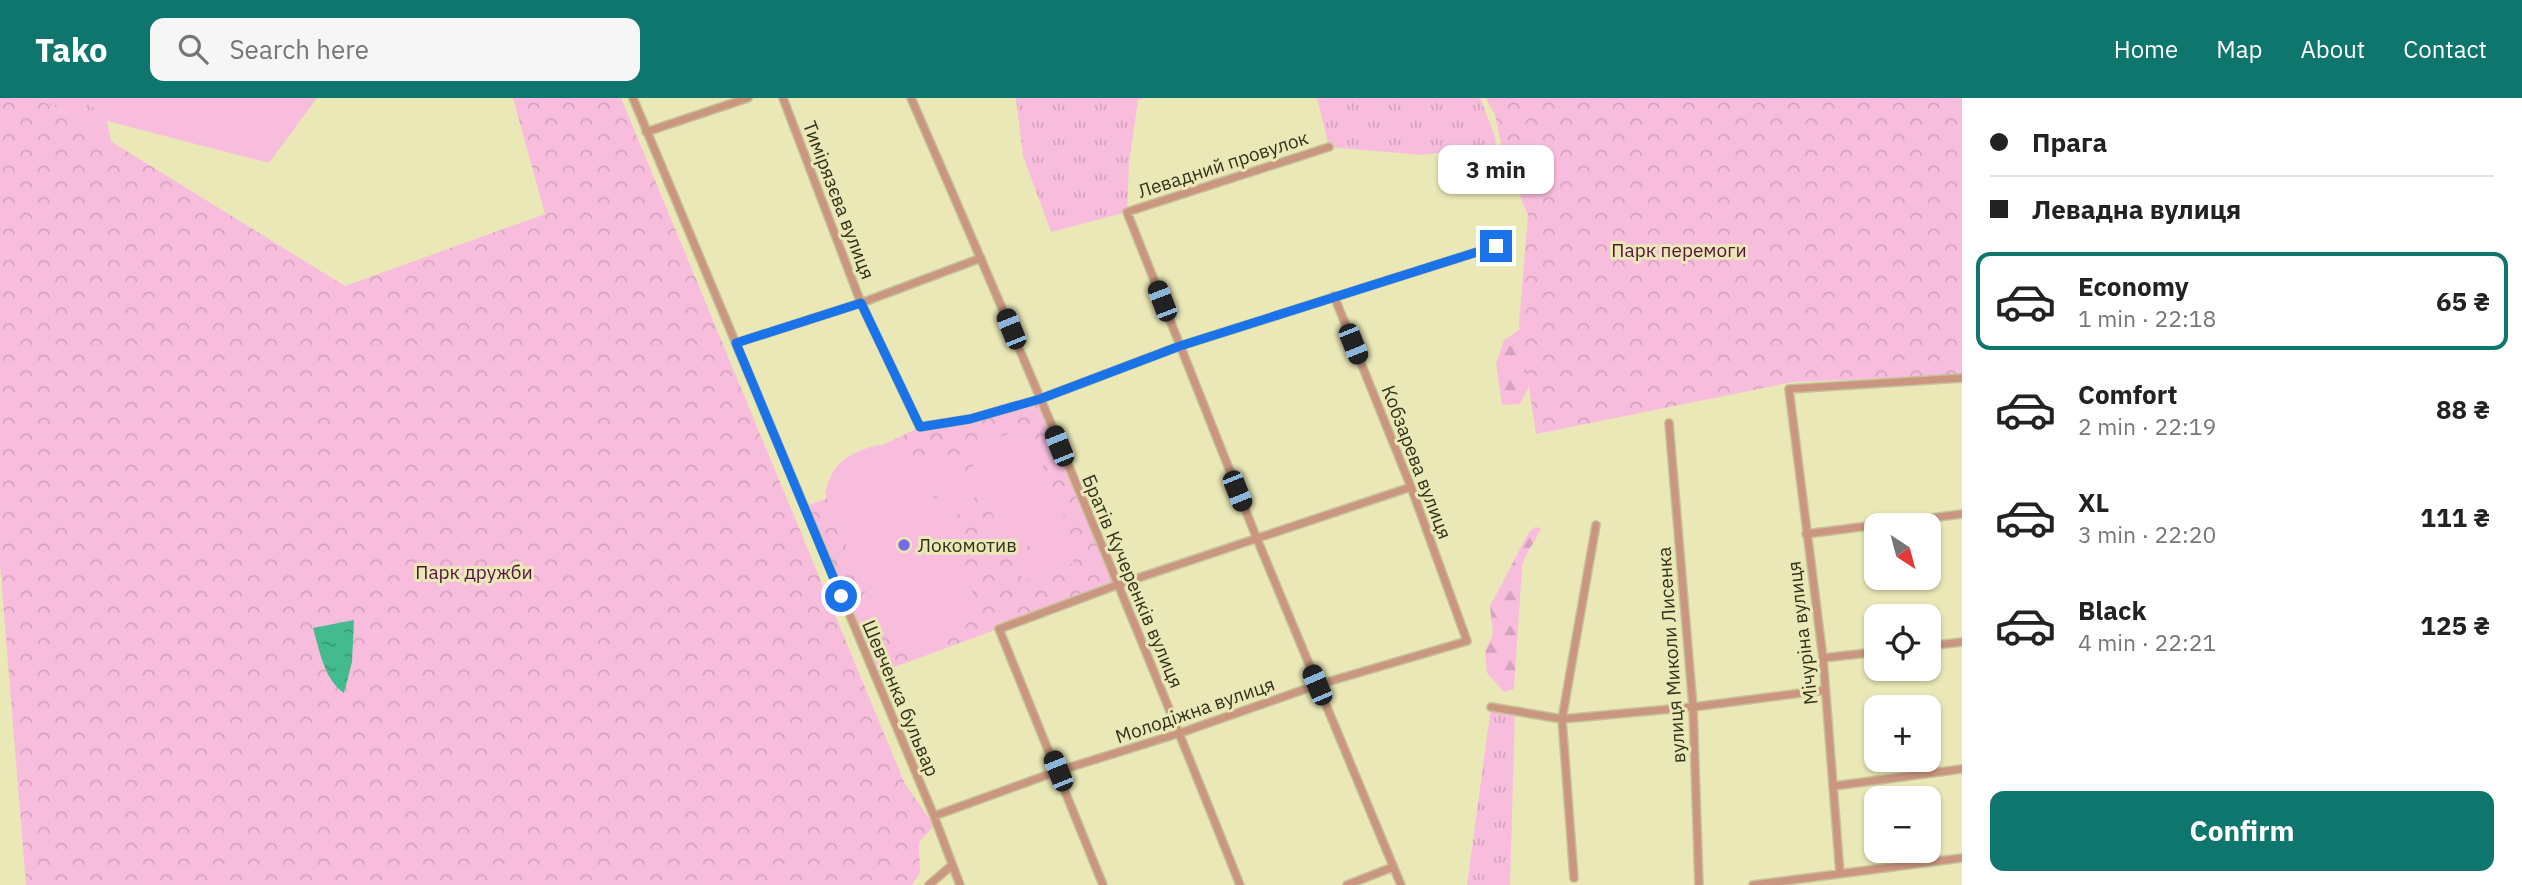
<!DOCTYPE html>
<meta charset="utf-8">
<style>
body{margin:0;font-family:"IBM Plex Sans",sans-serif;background:#f6f6f6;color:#222;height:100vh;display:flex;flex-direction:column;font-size:26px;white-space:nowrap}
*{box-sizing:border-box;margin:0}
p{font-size:23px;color:#767676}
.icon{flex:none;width:38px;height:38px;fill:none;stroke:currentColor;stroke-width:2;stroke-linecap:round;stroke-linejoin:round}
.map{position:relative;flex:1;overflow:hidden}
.details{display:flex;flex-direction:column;background:#fff;width:560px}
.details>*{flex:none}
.hud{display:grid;align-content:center;height:154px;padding:0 28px;background:#fff}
.needle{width:46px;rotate:144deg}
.buttons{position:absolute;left:1864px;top:415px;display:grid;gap:14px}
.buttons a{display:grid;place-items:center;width:77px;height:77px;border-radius:14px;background:#fff;box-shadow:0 2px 5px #0004;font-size:35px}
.end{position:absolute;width:32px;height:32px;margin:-16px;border:9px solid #1a73e8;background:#fff;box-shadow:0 0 0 4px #fff}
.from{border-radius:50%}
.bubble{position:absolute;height:49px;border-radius:14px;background:#fff;box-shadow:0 2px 5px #0004;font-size:23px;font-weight:800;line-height:49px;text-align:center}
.car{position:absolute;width:21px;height:42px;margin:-21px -10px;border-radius:9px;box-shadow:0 0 5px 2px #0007;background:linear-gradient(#222 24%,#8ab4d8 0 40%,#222 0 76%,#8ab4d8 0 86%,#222 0)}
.hud b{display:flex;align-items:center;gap:24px;height:66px;font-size:26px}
.hud b+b{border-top:2px solid #e0e0e0}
.hud i{width:18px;height:18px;background:#222}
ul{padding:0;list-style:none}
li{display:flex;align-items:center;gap:21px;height:98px;margin:0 14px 10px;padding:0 14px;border:4px solid transparent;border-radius:14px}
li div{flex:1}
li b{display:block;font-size:26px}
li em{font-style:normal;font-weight:800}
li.active{border-color:#0f766e}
li>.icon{width:63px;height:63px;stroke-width:1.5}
.primary-button{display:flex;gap:14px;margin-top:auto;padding:14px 28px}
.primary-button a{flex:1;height:80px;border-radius:14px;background:#0f766e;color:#fff;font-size:28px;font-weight:800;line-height:80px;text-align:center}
header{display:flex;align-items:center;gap:42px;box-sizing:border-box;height:98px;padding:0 35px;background:#0f766e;color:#fff}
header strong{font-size:33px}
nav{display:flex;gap:38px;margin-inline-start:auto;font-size:24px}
.search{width:490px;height:63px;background:#f6f6f6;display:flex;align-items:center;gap:18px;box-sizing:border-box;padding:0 24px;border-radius:14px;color:#767676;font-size:26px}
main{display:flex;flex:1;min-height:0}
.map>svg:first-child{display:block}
.grass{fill:url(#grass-tufts)}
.forest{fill:url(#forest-firs)}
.park{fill:url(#park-crowns)}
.garden{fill:#f8bddd}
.water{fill:url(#water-ripples)}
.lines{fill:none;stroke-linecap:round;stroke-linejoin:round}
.street-casing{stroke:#c6c398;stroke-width:10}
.street{stroke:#ca967f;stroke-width:7}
.route{stroke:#1a73e8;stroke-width:9}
.poi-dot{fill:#786ae5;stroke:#ebe8b7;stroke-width:2.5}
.labels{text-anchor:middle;stroke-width:6;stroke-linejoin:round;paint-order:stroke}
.street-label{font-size:19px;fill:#32311d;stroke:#ebe8b7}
.park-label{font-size:19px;fill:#56113e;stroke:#ebe8b7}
.poi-label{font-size:19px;fill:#32311d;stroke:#ebe8b7;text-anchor:start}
</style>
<header>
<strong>Tako</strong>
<div class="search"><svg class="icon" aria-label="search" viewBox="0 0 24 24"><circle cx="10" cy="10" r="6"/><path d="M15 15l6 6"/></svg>Search here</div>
<nav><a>Home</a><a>Map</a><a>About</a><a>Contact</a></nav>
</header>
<main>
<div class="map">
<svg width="1962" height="787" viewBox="0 0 1962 787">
<defs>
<pattern id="grass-tufts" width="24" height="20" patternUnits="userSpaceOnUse" patternTransform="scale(1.75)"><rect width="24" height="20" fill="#f8bddd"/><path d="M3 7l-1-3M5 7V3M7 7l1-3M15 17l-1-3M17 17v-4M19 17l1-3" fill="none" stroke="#d5a3bd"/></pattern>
<pattern id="forest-firs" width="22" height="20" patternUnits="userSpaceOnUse" patternTransform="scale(1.75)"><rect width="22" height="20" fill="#f8bddd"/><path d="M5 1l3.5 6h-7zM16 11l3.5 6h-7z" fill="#d5a3bd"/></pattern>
<pattern id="park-crowns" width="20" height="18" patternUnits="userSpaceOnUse" patternTransform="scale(1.75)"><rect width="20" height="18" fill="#f8bddd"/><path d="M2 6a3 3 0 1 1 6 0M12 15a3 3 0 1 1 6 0" fill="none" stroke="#d5a3bd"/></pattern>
<pattern id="water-ripples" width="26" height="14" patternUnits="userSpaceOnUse" patternTransform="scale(1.75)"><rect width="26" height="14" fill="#43bb8f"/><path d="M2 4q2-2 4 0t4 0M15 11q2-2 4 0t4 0" fill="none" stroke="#399974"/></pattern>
</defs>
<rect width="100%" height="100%" fill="#ebe8b7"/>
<path class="grass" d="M 33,0 L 84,0 L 107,23 L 111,43 L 57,10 Z
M 1016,0 L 1145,0 L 1138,2 L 1129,65 L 1127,114 L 1051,134 L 1023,58 Z
M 1317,0 L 1480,0 L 1495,38 L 1496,48 L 1423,57 L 1329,49 Z
M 1491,609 L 1515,613 L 1510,787 L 1467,787 Z"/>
<path class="forest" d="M 1525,228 L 1538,270 L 1520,306 L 1502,307 L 1496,266 L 1504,242 Z
M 1535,429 L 1541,430 C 1536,444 1524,455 1522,470 L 1514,591 L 1504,594 L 1487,575 L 1485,554 L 1493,535 L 1490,508 L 1529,434 Z"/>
<path class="park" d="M 0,0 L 33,0 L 57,10 L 345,188 L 545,116 L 513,0 L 621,0 L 905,686 L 934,727 L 919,745 L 920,775 L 912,787 L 26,787 L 0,466 Z
M 1486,0 L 1962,0 L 1962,277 L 1793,284 L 1536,336 L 1519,225 L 1528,117 L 1504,60 L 1495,17 Z
M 1040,301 L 1117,487 L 873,577 L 804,409 L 833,398 L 858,359 L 920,329 L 970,321 Z"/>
<path class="garden" d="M 84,0 L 317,0 L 269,65 L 107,23 Z
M 1027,328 L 1069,431 L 1009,456 L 967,353 Z
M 877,347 C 897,349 909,355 920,371 L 971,483 C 973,497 974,508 967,521 C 953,546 909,560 886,538 C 881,533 878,524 875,518 L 825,395 C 834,362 846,357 877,347 Z
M 957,356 L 978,409 L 946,421 L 926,368 Z
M 1064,440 L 1074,465 L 1024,484 L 1014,459 Z"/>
<path class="water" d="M 354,522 L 352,564 L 344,595 C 325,583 319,551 313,530 Z"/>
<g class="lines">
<defs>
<path id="street" d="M 633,0 L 934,718 L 960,787
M 783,0 L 861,205 L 920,329 L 970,321 L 1040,301 L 1180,248 L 1496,148
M 911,0 C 1025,260 1135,523 1240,787
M 646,34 L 748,0
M 1329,49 L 1127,114 L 1257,441 L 1401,787
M 736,245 L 861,205 L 981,160
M 1669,325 L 1693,609 L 1699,787
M 1806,436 L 1962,416
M 1928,548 L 1962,544
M 1823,560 L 1876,554
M 1491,609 L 1562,621 L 1693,609 L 1825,592
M 1834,688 L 1962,671
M 934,718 L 1058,673 L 1180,635 L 1317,587 L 1467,543 L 1411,389 L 1334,198
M 1840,776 L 1823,560 L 1789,291 L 1962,280
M 1574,780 L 1562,621 L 1596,427
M 929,787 L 952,767
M 1103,787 L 999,531 L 1117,487 L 1411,389
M 1347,787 L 1393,769
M 1753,787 L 1962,760"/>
</defs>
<use href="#street" class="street-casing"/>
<use href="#street" class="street"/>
</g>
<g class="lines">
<path class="route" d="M 841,498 L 736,245 L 861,205 L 920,329 L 970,321 L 1040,301 L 1180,248 L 1496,148"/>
</g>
<circle class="poi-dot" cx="904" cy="447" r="7"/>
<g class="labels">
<g class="street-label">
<text transform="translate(1223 66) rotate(-18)" y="7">Левадний провулок</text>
<text transform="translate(839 102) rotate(69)" y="7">Тимірязєва вулиця</text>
<text transform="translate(1417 364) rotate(69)" y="7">Кобзарева вулиця</text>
<text transform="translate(1133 483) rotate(67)" y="7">Братів Кучеренків вулиця</text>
<text transform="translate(1802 535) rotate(-97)" y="7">Мічуріна вулиця</text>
<text transform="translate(1671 557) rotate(-94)" y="7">вулиця Миколи Лисенка</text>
<text transform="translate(901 600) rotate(67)" y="7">Шевченка бульвар</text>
<text transform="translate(1195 612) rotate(-19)" y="7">Молодіжна вулиця</text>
</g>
<g class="park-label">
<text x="1679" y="159">Парк перемоги</text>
<text x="474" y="481">Парк дружби</text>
</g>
<g class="poi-label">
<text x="918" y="454">Локомотив</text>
</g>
</g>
</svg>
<div class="buttons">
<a><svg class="needle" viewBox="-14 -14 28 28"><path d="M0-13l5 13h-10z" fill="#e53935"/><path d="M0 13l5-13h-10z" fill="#767676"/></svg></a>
<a><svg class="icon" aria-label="locate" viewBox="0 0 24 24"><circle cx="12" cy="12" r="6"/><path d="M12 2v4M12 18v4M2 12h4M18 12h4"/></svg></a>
<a>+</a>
<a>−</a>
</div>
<i class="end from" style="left:841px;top:498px"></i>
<i class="end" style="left:1496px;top:148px"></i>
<div class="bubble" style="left:1438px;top:47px;width:116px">3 min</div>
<i class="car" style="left:1162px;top:203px;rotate:339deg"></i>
<i class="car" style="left:1011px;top:231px;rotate:338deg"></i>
<i class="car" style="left:1353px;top:246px;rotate:158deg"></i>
<i class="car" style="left:1059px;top:348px;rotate:338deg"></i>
<i class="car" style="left:1237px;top:393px;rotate:158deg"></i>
<i class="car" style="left:1317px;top:587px;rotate:337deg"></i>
<i class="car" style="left:1058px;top:673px;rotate:338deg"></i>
</div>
<section class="details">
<div class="hud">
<b><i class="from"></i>Прага</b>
<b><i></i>Левадна вулиця</b>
</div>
<ul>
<li class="active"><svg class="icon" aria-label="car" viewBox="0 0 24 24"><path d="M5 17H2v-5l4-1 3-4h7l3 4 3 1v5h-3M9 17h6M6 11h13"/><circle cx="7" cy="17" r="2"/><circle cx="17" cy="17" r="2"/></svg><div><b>Economy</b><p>1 min · 22:18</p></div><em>65 ₴</em></li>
<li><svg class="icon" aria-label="car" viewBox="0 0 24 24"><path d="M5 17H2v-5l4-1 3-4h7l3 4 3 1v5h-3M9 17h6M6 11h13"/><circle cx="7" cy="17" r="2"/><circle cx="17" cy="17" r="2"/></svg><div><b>Comfort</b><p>2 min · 22:19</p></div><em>88 ₴</em></li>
<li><svg class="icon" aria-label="car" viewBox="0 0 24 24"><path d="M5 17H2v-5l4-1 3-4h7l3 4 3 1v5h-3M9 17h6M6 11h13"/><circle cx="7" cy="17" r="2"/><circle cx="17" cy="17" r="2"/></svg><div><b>XL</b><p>3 min · 22:20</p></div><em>111 ₴</em></li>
<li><svg class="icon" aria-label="car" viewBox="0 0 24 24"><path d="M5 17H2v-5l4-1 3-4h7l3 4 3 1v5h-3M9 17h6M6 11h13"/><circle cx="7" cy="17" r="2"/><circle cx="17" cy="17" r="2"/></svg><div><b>Black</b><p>4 min · 22:21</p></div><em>125 ₴</em></li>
</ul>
<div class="primary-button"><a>Confirm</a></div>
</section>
</main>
